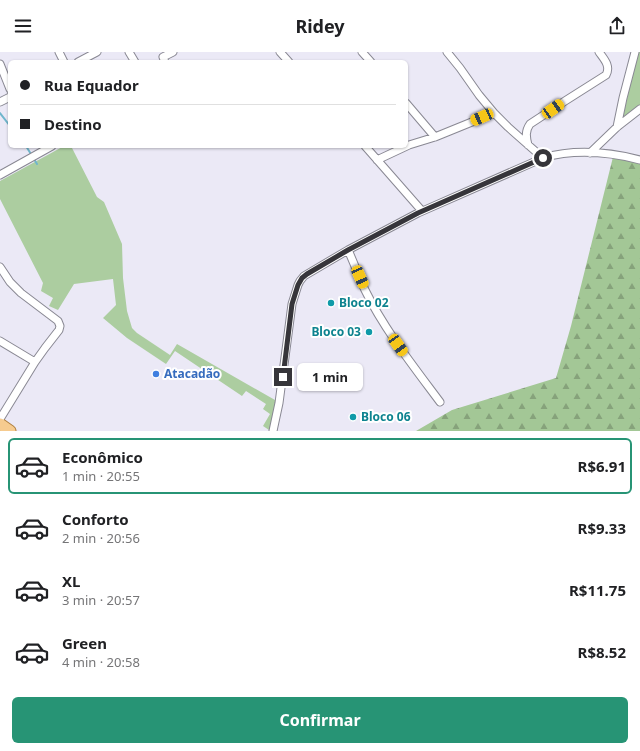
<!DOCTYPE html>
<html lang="pt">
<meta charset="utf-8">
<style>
body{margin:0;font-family:"Noto Sans",sans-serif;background:#f6f6f6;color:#202124;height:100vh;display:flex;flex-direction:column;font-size:15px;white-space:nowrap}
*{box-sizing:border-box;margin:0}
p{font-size:13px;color:#757577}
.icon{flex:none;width:22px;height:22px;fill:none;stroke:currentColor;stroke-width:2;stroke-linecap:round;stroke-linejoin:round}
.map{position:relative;height:379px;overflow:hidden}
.sheet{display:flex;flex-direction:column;background:#fff;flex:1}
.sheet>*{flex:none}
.hud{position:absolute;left:8px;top:8px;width:400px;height:88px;border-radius:6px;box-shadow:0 1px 3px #0004;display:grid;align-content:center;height:88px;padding:0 12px;background:#fff}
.end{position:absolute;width:18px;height:18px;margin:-9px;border:5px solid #36353a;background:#fff;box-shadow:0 0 0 2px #fff}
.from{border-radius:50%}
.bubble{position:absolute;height:28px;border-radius:6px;background:#fff;box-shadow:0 1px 3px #0004;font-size:13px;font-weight:700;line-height:28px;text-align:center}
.car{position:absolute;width:12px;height:24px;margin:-12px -6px;border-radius:5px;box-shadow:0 0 3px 1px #0007;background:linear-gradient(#f5c518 24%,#345 0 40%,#f5c518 0 76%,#345 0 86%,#f5c518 0)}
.hud b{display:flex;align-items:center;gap:14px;height:38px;font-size:15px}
.hud b+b{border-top:1px solid #e0e0e0}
.hud i{width:10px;height:10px;background:#202124}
ul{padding:7px 0 0;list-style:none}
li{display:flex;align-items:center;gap:12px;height:56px;margin:0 8px 6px;padding:0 4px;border:2px solid transparent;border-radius:6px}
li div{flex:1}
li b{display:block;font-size:15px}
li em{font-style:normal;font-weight:700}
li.selected{border-color:#279475}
li>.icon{width:36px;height:36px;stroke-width:1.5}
.button{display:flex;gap:8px;margin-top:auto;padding:8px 12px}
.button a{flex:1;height:46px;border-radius:6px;background:#279475;color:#fff;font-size:16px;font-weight:700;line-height:46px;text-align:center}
header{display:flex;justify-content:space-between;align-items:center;height:52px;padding:0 12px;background:#fff;font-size:18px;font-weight:700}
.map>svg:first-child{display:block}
.grass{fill:#accda0}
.forest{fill:url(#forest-firs)}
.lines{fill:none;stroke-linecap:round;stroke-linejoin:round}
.stream{stroke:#6fb6cc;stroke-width:2}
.minor-casing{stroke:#898893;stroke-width:9}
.primary-casing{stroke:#af8041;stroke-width:13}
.minor{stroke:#fff;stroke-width:7}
.primary{stroke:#f6cb8f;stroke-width:11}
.route{stroke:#36353a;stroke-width:5}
.culture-dot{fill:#0f9aa8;stroke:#fff;stroke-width:1.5}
.shop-dot{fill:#3f7fe0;stroke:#fff;stroke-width:1.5}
.labels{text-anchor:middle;stroke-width:4;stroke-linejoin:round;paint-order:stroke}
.culture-label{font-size:12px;font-weight:bold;fill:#0d838f;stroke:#fff;text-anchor:start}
.shop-label{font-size:12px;font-weight:bold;fill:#366cbe;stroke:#fff;text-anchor:start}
</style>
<header><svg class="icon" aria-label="menu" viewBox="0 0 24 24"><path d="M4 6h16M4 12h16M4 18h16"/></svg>Ridey<svg class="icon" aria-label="share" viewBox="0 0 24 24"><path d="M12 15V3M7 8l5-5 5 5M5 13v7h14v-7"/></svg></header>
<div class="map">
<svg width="640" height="379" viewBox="0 0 640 379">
<defs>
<pattern id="forest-firs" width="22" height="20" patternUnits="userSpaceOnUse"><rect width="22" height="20" fill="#a3c796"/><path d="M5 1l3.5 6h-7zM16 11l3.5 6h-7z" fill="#86a27b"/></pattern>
</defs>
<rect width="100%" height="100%" fill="#ebe9f6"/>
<path class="grass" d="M 638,0 L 640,0 L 640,54 L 625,64 L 623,64 Z
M 64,94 L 71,94 L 97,145 L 104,150 L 122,192 L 123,226 L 127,259 L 132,276 L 137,281 L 170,303 L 177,292 L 275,348 L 275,360 L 269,379 L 269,378 L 263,374 L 270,362 L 263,357 L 266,352 L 246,339 L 242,344 L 175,299 L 166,312 L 127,286 L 103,266 L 116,253 L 113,227 L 74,232 L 58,258 L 49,254 L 53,246 L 41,239 L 43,231 L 0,147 L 0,129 Z"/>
<path class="forest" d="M 613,105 L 640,112 L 640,379 L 416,379 L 452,358 L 556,326 L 571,274 Z"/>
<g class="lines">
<path class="stream" d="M 0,61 L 10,74
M 26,94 L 37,112"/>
<defs>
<path id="minor" d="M 59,0 L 64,10
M 129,0 L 135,10
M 280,0 L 289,10
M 362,0 L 371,10
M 447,0 L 460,16 L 479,43 L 494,61 L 508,75 L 543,106
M 78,10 L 97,0
M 165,10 L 163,5 L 173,0
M 0,12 L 10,37
M 0,50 L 10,45
M 406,51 L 435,85
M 617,75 L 623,46 L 635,0
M 528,93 C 526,85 525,79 530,72 L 565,49 L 606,23 C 611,14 604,7 599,0
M 365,94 L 422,159
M 590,101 L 617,75 L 640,57
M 377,108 L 409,93 L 435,85 L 494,61
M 0,123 L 52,94
M 348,198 C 354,211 359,225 365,238 C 384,277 414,315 440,350
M 0,215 L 10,230 L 21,241 L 58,269 L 60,274 L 59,278 L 45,296 L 35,310 L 0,367
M 0,289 L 35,310
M 273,379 L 279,351 L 292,252 L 298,233 L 300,229 L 304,224 L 348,198 L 418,161 L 543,106 C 574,97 609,100 640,108"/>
<path id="primary" d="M 0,372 L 10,379"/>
</defs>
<use href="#minor" class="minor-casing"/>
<use href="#primary" class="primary-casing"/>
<use href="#minor" class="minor"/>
<use href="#primary" class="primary"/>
</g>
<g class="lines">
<path class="route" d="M 283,325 L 292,252 L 298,233 L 302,226 L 307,222 L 348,198 L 418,161 L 543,106"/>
</g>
<g class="culture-dot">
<circle cx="331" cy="251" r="4"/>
<circle cx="369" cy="280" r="4"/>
<circle cx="353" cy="365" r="4"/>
</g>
<circle class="shop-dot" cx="156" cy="322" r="4"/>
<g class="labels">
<g class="culture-label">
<text x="339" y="255">Bloco 02</text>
<text x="361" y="284" text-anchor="end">Bloco 03</text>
<text x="361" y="369">Bloco 06</text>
</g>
<g class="shop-label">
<text x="164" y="326">Atacadão</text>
</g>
</g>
</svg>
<i class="end from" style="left:543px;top:106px"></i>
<i class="end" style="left:283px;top:325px"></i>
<div class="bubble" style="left:297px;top:311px;width:66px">1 min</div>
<i class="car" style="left:553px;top:57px;rotate:56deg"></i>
<i class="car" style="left:482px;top:65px;rotate:246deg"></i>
<i class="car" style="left:360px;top:225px;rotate:156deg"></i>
<i class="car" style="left:398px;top:293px;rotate:145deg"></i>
<div class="hud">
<b><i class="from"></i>Rua Equador</b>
<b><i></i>Destino</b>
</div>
</div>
<section class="sheet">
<ul>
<li class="selected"><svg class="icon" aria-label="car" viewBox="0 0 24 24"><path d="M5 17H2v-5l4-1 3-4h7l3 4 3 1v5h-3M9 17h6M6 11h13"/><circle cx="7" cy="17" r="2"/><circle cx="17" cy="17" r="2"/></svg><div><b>Econômico</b><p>1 min · 20:55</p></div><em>R$6.91</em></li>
<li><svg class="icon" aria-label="car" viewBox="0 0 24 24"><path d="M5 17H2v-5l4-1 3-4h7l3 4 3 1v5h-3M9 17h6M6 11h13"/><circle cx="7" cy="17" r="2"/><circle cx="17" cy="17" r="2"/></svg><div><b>Conforto</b><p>2 min · 20:56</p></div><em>R$9.33</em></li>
<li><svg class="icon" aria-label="car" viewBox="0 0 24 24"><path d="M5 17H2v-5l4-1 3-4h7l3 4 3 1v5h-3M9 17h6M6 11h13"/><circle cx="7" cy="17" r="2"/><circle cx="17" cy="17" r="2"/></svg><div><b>XL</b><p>3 min · 20:57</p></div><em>R$11.75</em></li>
<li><svg class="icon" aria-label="car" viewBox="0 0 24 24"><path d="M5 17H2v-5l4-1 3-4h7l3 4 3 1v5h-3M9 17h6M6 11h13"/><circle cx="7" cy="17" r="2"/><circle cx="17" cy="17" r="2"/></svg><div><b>Green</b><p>4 min · 20:58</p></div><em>R$8.52</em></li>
</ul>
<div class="button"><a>Confirmar</a></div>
</section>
